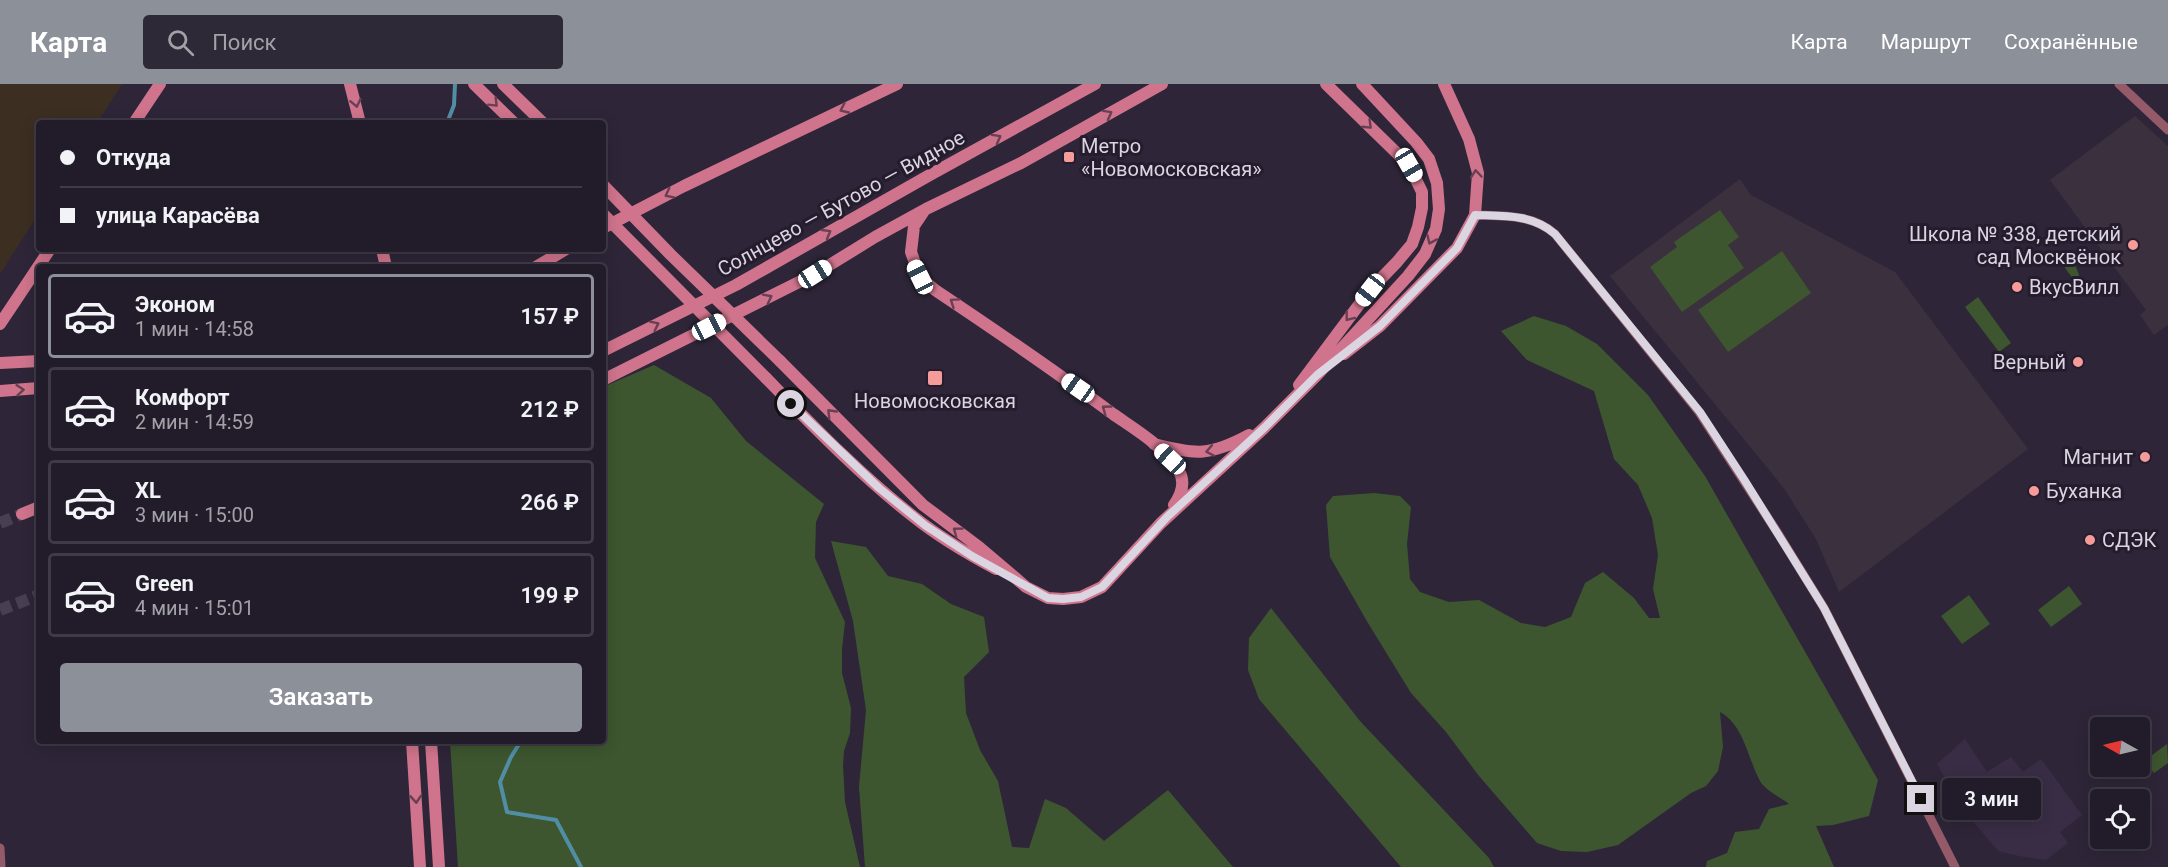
<!DOCTYPE html>
<html lang="ru">
<meta charset="utf-8">
<style>
body{margin:0;font-family:Roboto,sans-serif;background:#2e2936;color:#f1f3f6;height:100vh;display:flex;flex-direction:column;font-size:22px;white-space:nowrap}
*{box-sizing:border-box;margin:0}
p{font-size:20px;color:#a2a1a8}
.icon{flex:none;width:33px;height:33px;fill:none;stroke:currentColor;stroke-width:2;stroke-linecap:round;stroke-linejoin:round}
.map{position:relative;flex:1;overflow:hidden}
.side{position:absolute;left:36px;top:180px;width:570px;height:480px;display:flex;flex-direction:column;background:#221c2a;border-radius:6px;box-shadow:0 3px 15px #0003,0 0 0 2px #3f3a47}
.side>*{flex:none}
.top-card{position:absolute;left:36px;top:36px;width:570px;height:132px;border-radius:6px;box-shadow:0 3px 15px #0003,0 0 0 2px #3f3a47;display:grid;align-content:center;height:132px;padding:0 24px;background:#221c2a}
.needle{width:39px;rotate:278deg}
.tools{position:absolute;left:2090px;top:633px;display:grid;gap:12px}
.tools a{display:grid;place-items:center;width:60px;height:60px;border-radius:6px;background:#221c2a;box-shadow:0 3px 15px #0003,0 0 0 2px #3f3a47;font-size:30px}
.end{position:absolute;width:27px;height:27px;margin:-14px;border:8px solid #dad5e1;background:#111;box-shadow:0 0 0 3px #111}
.from{border-radius:50%}
.bubble{position:absolute;height:42px;border-radius:6px;background:#221c2a;box-shadow:0 3px 15px #0003,0 0 0 2px #3f3a47;font-size:20px;font-weight:600;line-height:42px;text-align:center}
.car{position:absolute;width:18px;height:36px;margin:-18px -9px;border-radius:8px;box-shadow:0 0 4px 2px #0007;background:linear-gradient(#fff 24%,#345 0 40%,#fff 0 76%,#345 0 86%,#fff 0)}
.top-card b{display:flex;align-items:center;gap:21px;height:57px;font-size:22px}
.top-card b+b{border-top:2px solid #3f3a47}
.top-card i{width:15px;height:15px;background:#f1f3f6}
ul{padding:10px 0 0;list-style:none}
li{display:flex;align-items:center;gap:18px;height:84px;margin:0 12px 9px;padding:0 12px;border:3px solid #3f3a47;border-radius:6px}
li div{flex:1}
li b{display:block;font-size:22px}
li em{font-style:normal;font-weight:600}
li.on{border-color:#8c9099}
li>.icon{width:54px;height:54px;stroke-width:1.5}
.action{display:flex;gap:12px;margin-top:auto;padding:12px 24px}
.action a{flex:1;height:69px;border-radius:6px;background:#8c9099;color:#fff;font-size:24px;font-weight:600;line-height:69px;text-align:center}
header{display:flex;align-items:center;gap:36px;box-sizing:border-box;height:84px;padding:0 30px;background:#8c9099;color:#fff}
header strong{font-size:28px}
nav{display:flex;gap:33px;margin-inline-start:auto;font-size:21px}
.search{width:420px;height:54px;background:#2e2936;display:flex;align-items:center;gap:15px;box-sizing:border-box;padding:0 21px;border-radius:6px;color:#a2a1a8;font-size:22px}
.map>svg:first-child{display:block}
.built{fill:#392d45}
.education{fill:#3b303e}
.medical{fill:#3c2f21}
.green{fill:#3d562f}
.lines{fill:none;stroke-linecap:round;stroke-linejoin:round}
.stream{stroke:#518ea6;stroke-width:4}
.secondary-tunnel{stroke:#484051;stroke-width:12;stroke-dasharray:12 6;stroke-linecap:butt}
.street{stroke:#945a69;stroke-width:9}
.secondary{stroke:#cf748c;stroke-width:12}
.secondary-bridge{stroke:#cf748c;stroke-width:12}
.oneway{stroke:#693f54}
.route{stroke:#dad5e1;stroke-width:8}
.poi-dot{fill:#f59b99;stroke:#251c2e;stroke-width:2}
.labels{text-anchor:middle;stroke-width:6;stroke-linejoin:round;paint-order:stroke}
.poi-label{font-size:20px;fill:#dad5e1;stroke:#251c2e;text-anchor:start}
.street-label{font-size:20px;fill:#dad5e1;stroke:#251c2e}
</style>
<header>
<strong>Карта</strong>
<div class="search"><svg class="icon" aria-label="search" viewBox="0 0 24 24"><circle cx="10" cy="10" r="6"/><path d="M15 15l6 6"/></svg>Поиск</div>
<nav><a>Карта</a><a>Маршрут</a><a>Сохранённые</a></nav>
</header>
<div class="map">
<svg width="2168" height="783" viewBox="0 0 2168 783">
<rect width="100%" height="100%" fill="#2e2638"/>
<path class="built" d="M 1965,655 L 1987,688 L 2011,673 L 2023,688 L 2041,675 L 2082,731 L 2060,748 L 2068,759 L 2046,776 L 2019,772 L 1998,767 L 1962,724 L 1937,680 Z"/>
<path class="education" d="M 2135,32 L 2168,62 L 2168,241 L 2154,251 L 2140,231 L 2146,226 L 2050,96 Z
M 1740,95 L 1751,111 L 1895,188 L 2028,365 L 1839,508 L 1816,455 L 1783,403 L 1610,192 Z"/>
<path class="medical" d="M 0,0 L 122,0 L 97,39 L 39,39 L 39,129 L 0,190 Z"/>
<path class="green" d="M 1720,126 L 1739,153 L 1728,161 L 1744,184 L 1682,228 L 1650,183 L 1677,163 L 1674,158 Z
M 1782,167 L 1811,209 L 1728,268 L 1698,226 Z
M 2062,167 L 2071,170 L 2082,199 L 2078,202 L 2056,171 Z
M 1978,213 L 2011,259 L 1999,268 L 1965,223 Z
M 1534,232 L 1566,242 L 1597,260 L 1648,311 L 1705,392 L 1878,696 L 1869,732 L 1833,741 L 1816,742 L 1834,783 L 1706,783 L 1707,777 L 1727,769 L 1735,748 L 1759,745 L 1769,725 L 1789,720 C 1780,713 1765,706 1760,697 C 1748,675 1744,641 1720,628 L 1723,663 L 1718,687 L 1706,702 L 1691,709 L 1618,761 L 1587,768 L 1561,767 L 1537,759 L 1479,692 L 1446,648 L 1411,609 L 1368,539 L 1330,473 L 1326,421 L 1333,412 L 1374,409 L 1400,412 L 1411,423 L 1407,460 L 1410,495 L 1420,508 L 1449,518 L 1479,516 L 1521,539 L 1545,543 L 1571,533 L 1585,499 L 1603,488 L 1634,514 L 1649,534 L 1660,534 L 1653,505 L 1658,471 L 1652,434 L 1638,401 L 1614,375 L 1594,307 L 1527,276 L 1501,247 Z
M 654,281 L 711,314 L 746,357 L 824,420 L 816,438 L 815,474 L 845,538 L 842,565 L 842,589 L 851,624 L 850,649 L 844,667 L 843,681 L 845,718 L 860,783 L 458,783 L 450,657 L 603,657 L 603,303 Z
M 831,457 L 866,463 L 888,492 L 922,500 L 951,520 L 984,533 L 989,568 L 964,593 L 966,629 L 980,666 L 998,697 L 1012,763 L 1029,764 L 1045,715 L 1066,724 L 1104,757 L 1168,706 L 1233,783 L 865,783 L 859,703 L 866,626 L 853,537 Z
M 2069,502 L 2082,520 L 2051,543 L 2038,526 Z
M 1969,511 L 1990,540 L 1962,560 L 1941,532 Z
M 1271,524 L 1360,637 L 1489,774 L 1494,783 L 1401,783 L 1259,615 L 1248,586 L 1249,554 Z
M 2167,660 L 2168,679 L 2154,689 L 2144,677 Z"/>
<g class="lines">
<path class="stream" d="M 447,39 L 454,21 L 455,0
M 521,657 L 511,673 L 500,698 L 507,728 L 556,736 L 581,783"/>
<path class="secondary-tunnel" d="M 0,439 L 22,430
M 0,526 L 39,511"/>
<path class="street" d="M 2119,0 L 2168,46
M 1475,131 C 1504,132 1532,130 1555,150 L 1699,328 L 1779,451 L 1824,524 L 1955,783
M 0,764 L 1,783"/>
<path class="secondary" d="M 350,0 L 360,39
M 474,0 L 514,39
M 503,0 L 543,39
M 134,39 L 160,0
M 924,127 L 914,142 L 911,168 L 920,193 L 935,206 C 995,246 1055,287 1113,330 C 1136,346 1165,363 1179,387 C 1186,399 1181,411 1174,421
M 603,144 L 684,102 L 897,0
M 382,165 L 386,183
M 536,183 L 566,165
M 0,240 L 50,165
M 603,267 L 736,201 L 928,92 L 1095,0
M 1344,270 L 1380,242 L 1457,164 L 1475,131 L 1478,89 L 1469,55 L 1444,0
M 780,277 L 923,421 L 979,463 L 1026,503 L 1048,514 L 1063,515 L 1081,513 L 1102,503 L 1161,439 L 1264,344 L 1317,291 L 1408,192 L 1425,170 L 1436,145 L 1439,125 L 1437,99 L 1429,75 L 1416,58 L 1362,0
M 0,279 L 39,277
M 766,294 C 813,342 861,392 914,433 C 939,453 968,470 996,485
M 603,296 L 815,190 L 875,153 L 926,125 L 1021,79 L 1162,0
M 1299,301 L 1370,206 L 1397,178 L 1412,160 L 1418,143 L 1422,124 L 1422,108 L 1409,81 L 1326,0
M 0,307 L 39,304
M 1154,360 C 1197,371 1210,372 1249,351
M 22,430 L 39,423
M 412,657 L 420,783
M 431,657 L 439,783"/>
<path class="secondary-bridge" d="M 603,101 L 671,171 L 780,277
M 603,130 L 766,294"/>
</g>
<defs><path id="oneway-chevron" d="M-2-3.5L2.5 0L-2 3.5" fill="none" stroke-width="1.6" stroke-linecap="round" stroke-linejoin="round" transform="scale(1.5)"/></defs>
<g class="oneway">
<use href="#oneway-chevron" transform="translate(356 19) rotate(78)"/>
<use href="#oneway-chevron" transform="translate(494 19) rotate(45)"/>
<use href="#oneway-chevron" transform="translate(844 25) rotate(155)"/>
<use href="#oneway-chevron" transform="translate(1108 30) rotate(-29)"/>
<use href="#oneway-chevron" transform="translate(1368 41) rotate(44)"/>
<use href="#oneway-chevron" transform="translate(997 54) rotate(-29)"/>
<use href="#oneway-chevron" transform="translate(1476 90) rotate(-95)"/>
<use href="#oneway-chevron" transform="translate(669 110) rotate(153)"/>
<use href="#oneway-chevron" transform="translate(827 149) rotate(-30)"/>
<use href="#oneway-chevron" transform="translate(1431 156) rotate(114)"/>
<use href="#oneway-chevron" transform="translate(768 214) rotate(-27)"/>
<use href="#oneway-chevron" transform="translate(954 218) rotate(-146)"/>
<use href="#oneway-chevron" transform="translate(1349 233) rotate(128)"/>
<use href="#oneway-chevron" transform="translate(655 241) rotate(-26)"/>
<use href="#oneway-chevron" transform="translate(20 306) rotate(-5)"/>
<use href="#oneway-chevron" transform="translate(1106 325) rotate(-144)"/>
<use href="#oneway-chevron" transform="translate(831 329) rotate(-134)"/>
<use href="#oneway-chevron" transform="translate(1210 367) rotate(169)"/>
<use href="#oneway-chevron" transform="translate(957 447) rotate(-143)"/>
<use href="#oneway-chevron" transform="translate(416 715) rotate(86)"/>
</g>
<g class="lines">
<path class="route" d="M 791,320 L 879,404 L 926,442 L 972,472 L 1048,514 L 1063,515 L 1081,513 L 1102,503 L 1167,433 L 1264,344 L 1317,291 L 1380,242 L 1457,164 L 1475,131 C 1504,132 1532,130 1555,150 L 1700,328 L 1745,397 L 1824,524 L 1921,715"/>
</g>
<g class="poi-dot">
<rect x="1063" y="67" width="12" height="12" rx="3"/>
<circle cx="2133" cy="161" r="6"/>
<circle cx="2017" cy="203" r="6"/>
<circle cx="2078" cy="278" r="6"/>
<rect x="927" y="286" width="16" height="16" rx="3"/>
<circle cx="2145" cy="373" r="6"/>
<circle cx="2034" cy="407" r="6"/>
<circle cx="2090" cy="456" r="6"/>
</g>
<g class="labels">
<g class="poi-label">
<text x="1081" y="69">Метро<tspan x="1081" dy="23">«Новомосковская»</tspan></text>
<text x="2121" y="157" text-anchor="end">Школа № 338, детский<tspan x="2121" dy="23">сад Москвёнок</tspan></text>
<text x="2029" y="210">ВкусВилл</text>
<text x="2066" y="285" text-anchor="end">Верный</text>
<text x="935" y="324" text-anchor="middle">Новомосковская</text>
<text x="2133" y="380" text-anchor="end">Магнит</text>
<text x="2046" y="414">Буханка</text>
<text x="2102" y="463">СДЭК</text>
</g>
<g class="street-label">
<text transform="translate(841 119) rotate(-29)" y="7">Солнцево — Бутово — Видное</text>
</g>
</g>
</svg>
<div class="tools">
<a><svg class="needle" viewBox="-14 -14 28 28"><path d="M0-13l5 13h-10z" fill="#e53935"/><path d="M0 13l5-13h-10z" fill="#a2a1a8"/></svg></a>
<a><svg class="icon" aria-label="locate" viewBox="0 0 24 24"><circle cx="12" cy="12" r="6"/><path d="M12 2v4M12 18v4M2 12h4M18 12h4"/></svg></a>
</div>
<i class="end from" style="left:791px;top:320px"></i>
<i class="end" style="left:1921px;top:715px"></i>
<div class="bubble" style="left:1942px;top:694px;width:99px">3 мин</div>
<i class="car" style="left:1409px;top:81px;rotate:150deg"></i>
<i class="car" style="left:815px;top:190px;rotate:58deg"></i>
<i class="car" style="left:920px;top:193px;rotate:334deg"></i>
<i class="car" style="left:1370px;top:206px;rotate:218deg"></i>
<i class="car" style="left:709px;top:243px;rotate:63deg"></i>
<i class="car" style="left:1078px;top:304px;rotate:305deg"></i>
<i class="car" style="left:1170px;top:375px;rotate:313deg"></i>
<div class="top-card">
<b><i class="from"></i>Откуда</b>
<b><i></i>улица Карасёва</b>
</div>
<section class="side">
<ul>
<li class="on"><svg class="icon" aria-label="car" viewBox="0 0 24 24"><path d="M5 17H2v-5l4-1 3-4h7l3 4 3 1v5h-3M9 17h6M6 11h13"/><circle cx="7" cy="17" r="2"/><circle cx="17" cy="17" r="2"/></svg><div><b>Эконом</b><p>1 мин · 14:58</p></div><em>157 ₽</em></li>
<li><svg class="icon" aria-label="car" viewBox="0 0 24 24"><path d="M5 17H2v-5l4-1 3-4h7l3 4 3 1v5h-3M9 17h6M6 11h13"/><circle cx="7" cy="17" r="2"/><circle cx="17" cy="17" r="2"/></svg><div><b>Комфорт</b><p>2 мин · 14:59</p></div><em>212 ₽</em></li>
<li><svg class="icon" aria-label="car" viewBox="0 0 24 24"><path d="M5 17H2v-5l4-1 3-4h7l3 4 3 1v5h-3M9 17h6M6 11h13"/><circle cx="7" cy="17" r="2"/><circle cx="17" cy="17" r="2"/></svg><div><b>XL</b><p>3 мин · 15:00</p></div><em>266 ₽</em></li>
<li><svg class="icon" aria-label="car" viewBox="0 0 24 24"><path d="M5 17H2v-5l4-1 3-4h7l3 4 3 1v5h-3M9 17h6M6 11h13"/><circle cx="7" cy="17" r="2"/><circle cx="17" cy="17" r="2"/></svg><div><b>Green</b><p>4 мин · 15:01</p></div><em>199 ₽</em></li>
</ul>
<div class="action"><a>Заказать</a></div>
</section>
</div>
